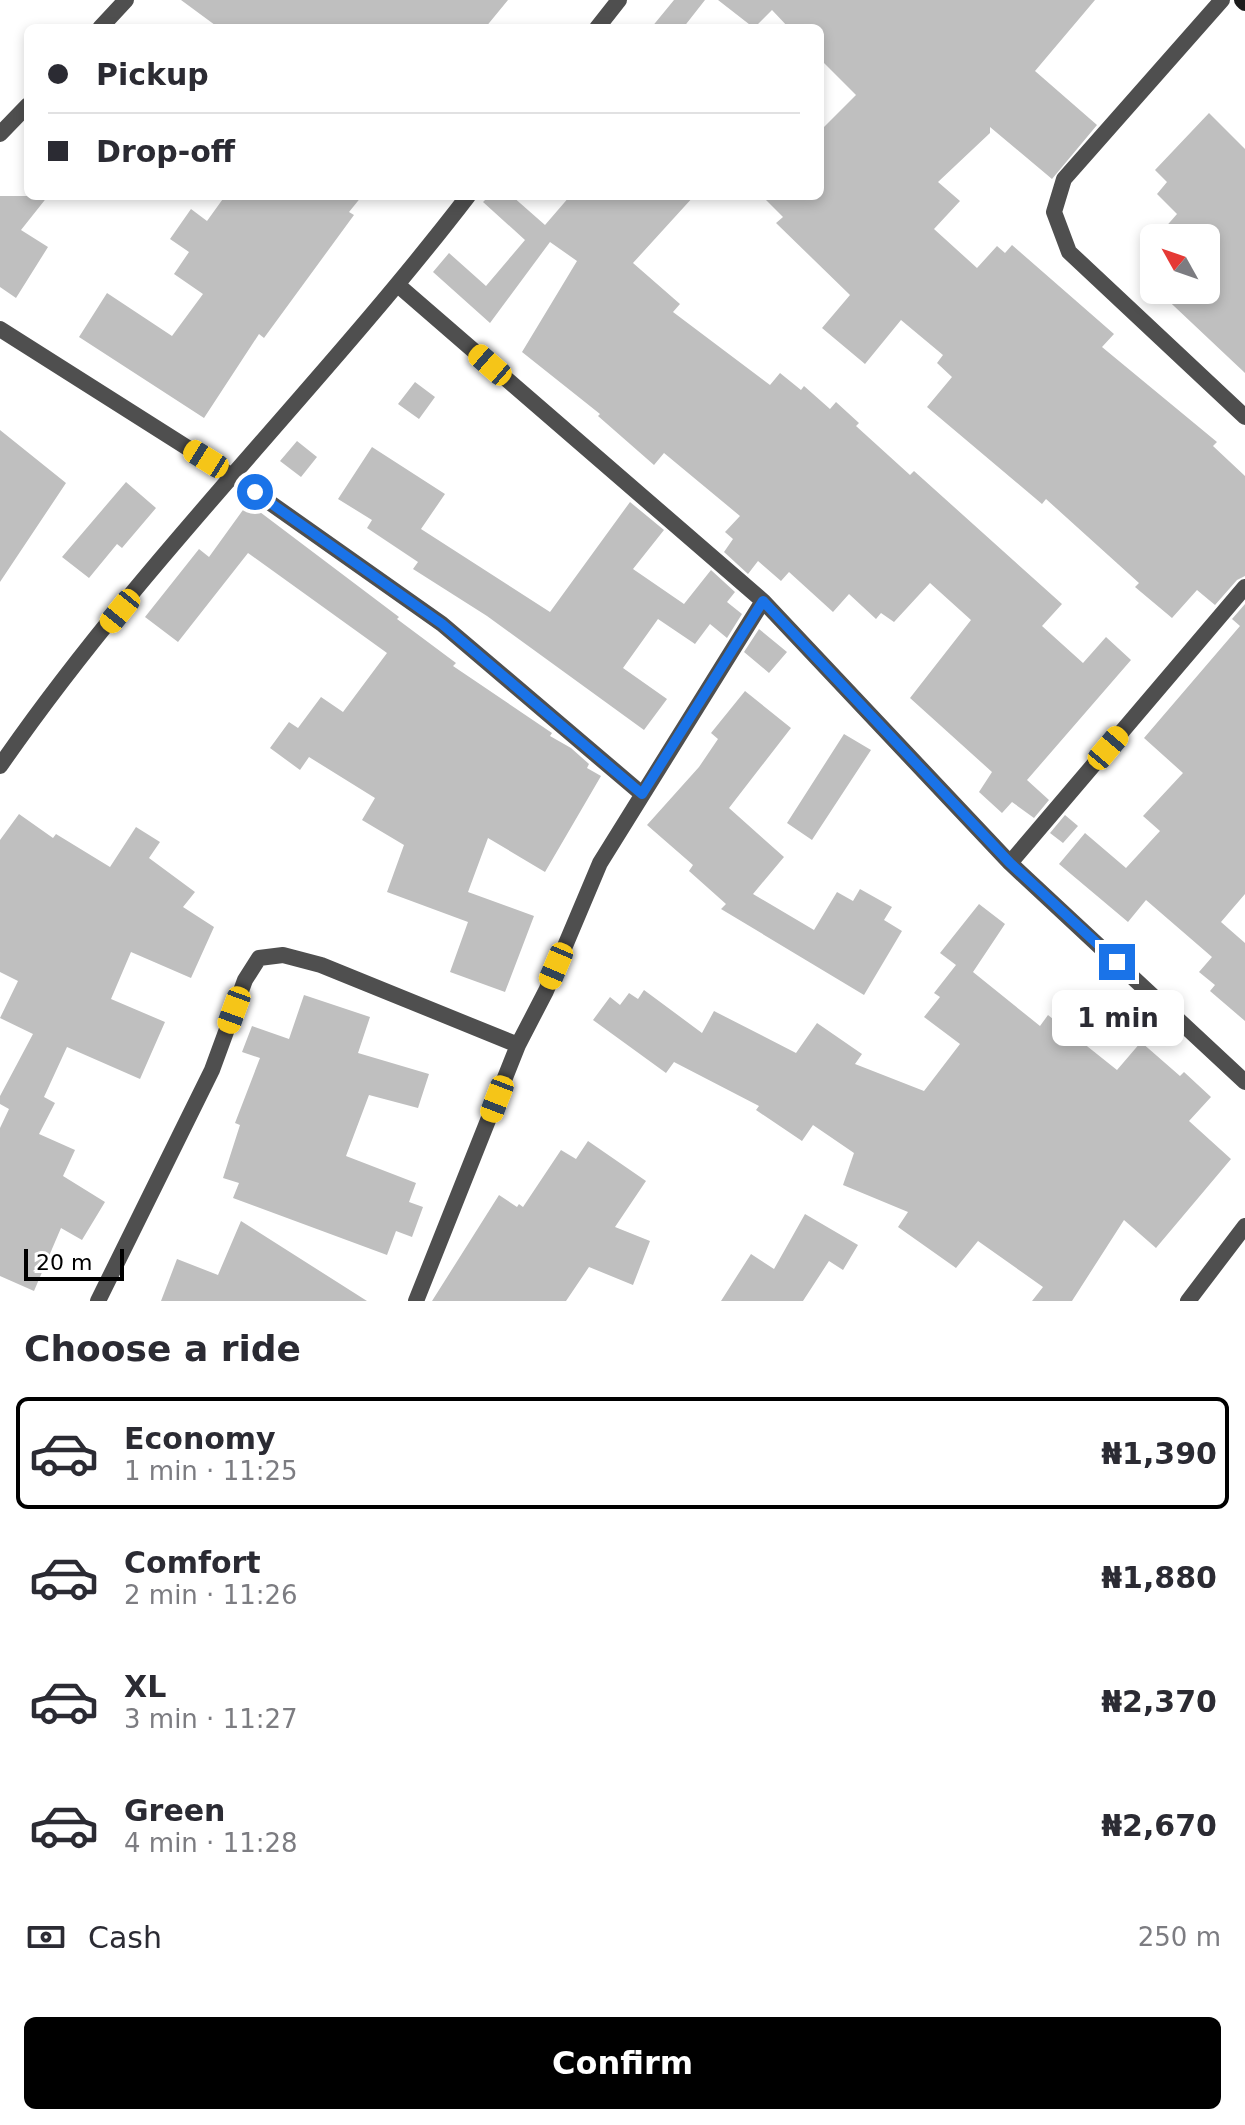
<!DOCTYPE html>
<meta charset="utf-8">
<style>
body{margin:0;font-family:"DejaVu Sans",sans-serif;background:#f7f7f7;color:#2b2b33;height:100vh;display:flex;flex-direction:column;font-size:30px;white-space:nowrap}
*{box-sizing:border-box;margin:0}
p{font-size:26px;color:#7c7c81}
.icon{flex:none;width:44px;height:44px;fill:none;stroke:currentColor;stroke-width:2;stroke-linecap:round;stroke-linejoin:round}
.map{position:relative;height:1301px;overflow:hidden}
.panel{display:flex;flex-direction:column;background:#fff;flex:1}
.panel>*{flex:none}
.top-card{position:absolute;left:24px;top:24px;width:800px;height:176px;border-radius:12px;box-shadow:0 4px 12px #0003;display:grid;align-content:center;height:176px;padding:0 24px;background:#fff}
.needle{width:52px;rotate:310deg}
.buttons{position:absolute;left:1140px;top:224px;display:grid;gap:16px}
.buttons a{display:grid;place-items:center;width:80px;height:80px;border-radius:12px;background:#fff;box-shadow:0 4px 12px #0003;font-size:40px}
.scale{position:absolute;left:24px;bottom:20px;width:100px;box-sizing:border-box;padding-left:8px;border:4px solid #000;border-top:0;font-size:22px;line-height:28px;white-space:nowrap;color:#000;-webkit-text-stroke:6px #fff;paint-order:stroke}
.end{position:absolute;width:36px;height:36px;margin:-18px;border:10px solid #1a73e8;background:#fff;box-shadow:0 0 0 4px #fff}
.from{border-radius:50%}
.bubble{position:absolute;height:56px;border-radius:12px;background:#fff;box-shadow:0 4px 12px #0003;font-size:26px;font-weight:600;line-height:56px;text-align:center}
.car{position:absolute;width:24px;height:48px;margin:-24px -12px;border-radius:10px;box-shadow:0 0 6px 2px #0007;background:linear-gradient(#f5c518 24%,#345 0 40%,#f5c518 0 76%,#345 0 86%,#f5c518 0)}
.top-card b{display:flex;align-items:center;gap:28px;height:76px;font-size:30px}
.top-card b+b{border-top:2px solid #e1e1e2}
.top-card i{width:20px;height:20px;background:#2b2b33}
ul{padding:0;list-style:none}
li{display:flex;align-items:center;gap:24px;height:112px;margin:0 16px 12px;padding:0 8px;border:4px solid transparent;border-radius:12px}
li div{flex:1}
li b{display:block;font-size:30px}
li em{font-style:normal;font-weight:600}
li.selected{border-color:#000}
li>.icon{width:72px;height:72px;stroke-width:1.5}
h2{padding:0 24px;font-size:36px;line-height:96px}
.pay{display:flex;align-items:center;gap:20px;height:88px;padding:0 24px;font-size:30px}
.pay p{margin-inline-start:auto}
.button{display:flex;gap:16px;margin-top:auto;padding:16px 24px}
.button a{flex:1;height:92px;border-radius:12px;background:#000;color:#fff;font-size:32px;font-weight:600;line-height:92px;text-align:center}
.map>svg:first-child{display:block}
.building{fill:#bfbfbf}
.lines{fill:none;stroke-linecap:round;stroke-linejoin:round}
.street{stroke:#4f4f4f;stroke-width:16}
.secondary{stroke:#1c1c1c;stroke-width:16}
.route{stroke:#1a73e8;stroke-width:10}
</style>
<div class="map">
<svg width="1245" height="1301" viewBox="0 0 1245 1301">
<rect width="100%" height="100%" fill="#fff"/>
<path class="building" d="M 181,0 L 508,0 L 485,28 L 219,28 Z
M 674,0 L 705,0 L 683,28 L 651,28 Z
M 718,0 L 1095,0 L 1035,71 L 1097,125 L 1052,179 L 990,127 L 990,133 L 938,182 L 960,201 L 934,229 L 977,268 L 997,246 L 1005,253 L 1012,245 L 1114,334 L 1102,347 L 1217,442 L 1213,446 L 1245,476 L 1245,576 L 1237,580 L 1215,605 L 1197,590 L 1172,618 L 1135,587 L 1139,583 L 1046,499 L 1042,504 L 927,407 L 952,377 L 937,363 L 943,355 L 901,320 L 865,364 L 822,328 L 850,295 L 776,223 L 783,217 L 762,196 L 820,196 L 820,131 L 856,95 L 820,59 L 820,28 L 789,28 L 772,10 L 754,28 Z
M 1209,113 L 1245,149 L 1245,373 L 1157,290 L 1206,290 L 1206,238 L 1156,238 L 1177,214 L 1157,194 L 1167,182 L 1155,170 Z
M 0,196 L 48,196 L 21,230 L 48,247 L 16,298 L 0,287 Z
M 225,196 L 362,196 L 349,212 L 354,215 L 264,338 L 259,334 L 204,418 L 79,337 L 107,293 L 172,336 L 203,294 L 174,274 L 189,252 L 170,239 L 191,209 L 207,221 Z
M 489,196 L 512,196 L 545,225 L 570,196 L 694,196 L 633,263 L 680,304 L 673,312 L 770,385 L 780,373 L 801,390 L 804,386 L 830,409 L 836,402 L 859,423 L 856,426 L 910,475 L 914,471 L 1062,604 L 1042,626 L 1083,663 L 1106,637 L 1131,660 L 1027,780 L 1049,800 L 1034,818 L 1012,802 L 1002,813 L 979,792 L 992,772 L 910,698 L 971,620 L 930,583 L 894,622 L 881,613 L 876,619 L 849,594 L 833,612 L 789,572 L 781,581 L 758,561 L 748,574 L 724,552 L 733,539 L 725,532 L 740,516 L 664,453 L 654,465 L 598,416 L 600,414 L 522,352 L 577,261 L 550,242 L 490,323 L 433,272 L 449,253 L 486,286 L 525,240 L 483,202 Z
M 415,382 L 435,397 L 419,419 L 398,404 Z
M 0,430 L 66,483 L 0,582 Z
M 297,441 L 317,457 L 301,477 L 280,461 Z
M 372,447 L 445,494 L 421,529 L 550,612 L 630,502 L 664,530 L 633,569 L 684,604 L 711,570 L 735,592 L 727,602 L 742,614 L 727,638 L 710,624 L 695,644 L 658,619 L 623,668 L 667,699 L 644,730 L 487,616 L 413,569 L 418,562 L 367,528 L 372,520 L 338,499 Z
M 126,482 L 156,508 L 122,548 L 117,544 L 89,578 L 62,557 Z
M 248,503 L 399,617 L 397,619 L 456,663 L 453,666 L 552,733 L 550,736 L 571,748 L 589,764 L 587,768 L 601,776 L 545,872 L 488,838 L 468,892 L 534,916 L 505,992 L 450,972 L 468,922 L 387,892 L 404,845 L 362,820 L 375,798 L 309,757 L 300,770 L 270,748 L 289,722 L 298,728 L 321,697 L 343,712 L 387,653 L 248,553 L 178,642 L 145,617 L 199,549 L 209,557 Z
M 1245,604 L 1245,894 L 1221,922 L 1245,943 L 1245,1021 L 1210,991 L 1215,985 L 1199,972 L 1212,957 L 1146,900 L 1128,922 L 1059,864 L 1085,833 L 1126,868 L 1160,831 L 1143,816 L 1183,773 L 1144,738 L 1240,626 L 1232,619 Z
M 759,629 L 787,652 L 769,673 L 744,652 Z
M 745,691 L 791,728 L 729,808 L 784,857 L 753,894 L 814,930 L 837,892 L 853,901 L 860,889 L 892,907 L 884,920 L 902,931 L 864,995 L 721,909 L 726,904 L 689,871 L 693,865 L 647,825 L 699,767 L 718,739 L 711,733 Z
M 844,734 L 871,750 L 812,840 L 787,823 Z
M 19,814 L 53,838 L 56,834 L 110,867 L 136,827 L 160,842 L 149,858 L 195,892 L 183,907 L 214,927 L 191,978 L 131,952 L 111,999 L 165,1022 L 140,1079 L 67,1047 L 44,1097 L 55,1103 L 39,1134 L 75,1150 L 63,1176 L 105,1202 L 82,1240 L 61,1228 L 34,1291 L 0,1276 L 0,1128 L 9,1109 L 0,1104 L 0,1096 L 33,1034 L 0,1018 L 18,981 L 0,972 L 0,840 Z
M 1065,815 L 1078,826 L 1063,843 L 1050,833 Z
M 979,904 L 1005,924 L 973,972 L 1040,1026 L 1048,1015 L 1117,1070 L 1141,1042 L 1180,1076 L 1184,1072 L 1211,1097 L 1189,1121 L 1231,1159 L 1156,1248 L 1124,1220 L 1072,1301 L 1032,1301 L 1043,1287 L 978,1241 L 956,1268 L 898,1227 L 908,1212 L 843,1185 L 854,1153 L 813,1125 L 802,1141 L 756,1110 L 759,1106 L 674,1062 L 666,1073 L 593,1020 L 610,997 L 620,1005 L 629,993 L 638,999 L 644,990 L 702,1033 L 714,1011 L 796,1053 L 817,1023 L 862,1054 L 855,1064 L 924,1091 L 960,1044 L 924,1017 L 940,997 L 934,993 L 956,965 L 940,953 Z
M 304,995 L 370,1017 L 358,1053 L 429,1074 L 418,1108 L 369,1095 L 346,1156 L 416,1183 L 409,1202 L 423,1207 L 412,1237 L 396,1231 L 387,1255 L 233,1198 L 239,1183 L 223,1178 L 240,1125 L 235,1123 L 260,1058 L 242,1052 L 252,1026 L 289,1039 Z
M 588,1141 L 646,1181 L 615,1227 L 650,1241 L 633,1285 L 589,1267 L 566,1301 L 432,1301 L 499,1195 L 517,1207 L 519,1204 L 523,1207 L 561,1150 L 576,1159 Z
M 805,1214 L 858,1245 L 843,1270 L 829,1261 L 803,1301 L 721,1301 L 751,1254 L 774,1269 Z
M 241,1221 L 367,1301 L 161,1301 L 177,1259 L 218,1275 Z"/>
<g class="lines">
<path class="street" d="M 1222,0 L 1064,179 L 1054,212 L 1069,252 L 1245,417
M 100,28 L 126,0
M 597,28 L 619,0
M 0,134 L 28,105
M 399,286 L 763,601 L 1010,863 L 1245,1082
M 0,329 L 232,476 L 442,624 L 642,794
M 0,766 C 140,563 318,391 468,196
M 1010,863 L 1245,587
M 98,1301 L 212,1070 L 245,980 L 259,958 L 283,955 L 321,965 L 518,1045
M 416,1301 L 518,1045 L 546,991 L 600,863 L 763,601
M 1188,1301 L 1245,1226"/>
<path class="secondary" d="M 1242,0 L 1245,3"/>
</g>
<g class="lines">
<path class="route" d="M 255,492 L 442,624 L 642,794 L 763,601 L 1010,863 L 1117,962"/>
</g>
</svg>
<div class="buttons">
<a><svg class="needle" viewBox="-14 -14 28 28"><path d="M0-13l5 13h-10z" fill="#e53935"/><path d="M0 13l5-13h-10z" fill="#7c7c81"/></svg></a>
</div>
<div class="scale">20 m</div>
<i class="end from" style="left:255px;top:492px"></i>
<i class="end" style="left:1117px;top:962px"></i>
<div class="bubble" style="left:1052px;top:990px;width:132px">1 min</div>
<i class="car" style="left:490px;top:365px;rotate:311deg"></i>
<i class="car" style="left:206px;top:459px;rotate:302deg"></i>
<i class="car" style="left:120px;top:611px;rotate:219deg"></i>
<i class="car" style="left:1108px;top:748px;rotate:40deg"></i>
<i class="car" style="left:556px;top:966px;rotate:203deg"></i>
<i class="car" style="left:234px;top:1010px;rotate:200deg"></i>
<i class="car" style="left:497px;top:1099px;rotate:201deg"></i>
<div class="top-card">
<b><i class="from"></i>Pickup</b>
<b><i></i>Drop-off</b>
</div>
</div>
<section class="panel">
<h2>Choose a ride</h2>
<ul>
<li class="selected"><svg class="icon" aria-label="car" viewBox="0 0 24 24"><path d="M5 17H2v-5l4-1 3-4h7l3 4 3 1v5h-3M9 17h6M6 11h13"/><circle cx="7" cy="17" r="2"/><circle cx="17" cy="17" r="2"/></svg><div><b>Economy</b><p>1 min · 11:25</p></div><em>₦1,390</em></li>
<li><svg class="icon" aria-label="car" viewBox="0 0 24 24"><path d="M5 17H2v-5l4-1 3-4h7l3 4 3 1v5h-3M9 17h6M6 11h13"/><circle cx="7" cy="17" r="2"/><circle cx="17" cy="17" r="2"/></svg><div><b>Comfort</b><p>2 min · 11:26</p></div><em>₦1,880</em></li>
<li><svg class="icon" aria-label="car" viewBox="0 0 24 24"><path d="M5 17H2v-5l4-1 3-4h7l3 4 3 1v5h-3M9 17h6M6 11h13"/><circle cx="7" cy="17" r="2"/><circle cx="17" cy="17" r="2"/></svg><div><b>XL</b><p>3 min · 11:27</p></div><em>₦2,370</em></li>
<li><svg class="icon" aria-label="car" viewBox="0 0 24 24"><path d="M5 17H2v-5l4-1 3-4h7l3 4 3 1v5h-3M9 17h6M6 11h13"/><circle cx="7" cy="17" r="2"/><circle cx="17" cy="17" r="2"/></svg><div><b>Green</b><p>4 min · 11:28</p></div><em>₦2,670</em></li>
</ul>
<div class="pay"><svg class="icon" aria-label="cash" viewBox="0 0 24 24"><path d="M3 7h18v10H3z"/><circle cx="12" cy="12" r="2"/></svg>Cash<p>250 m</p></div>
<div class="button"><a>Confirm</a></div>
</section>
